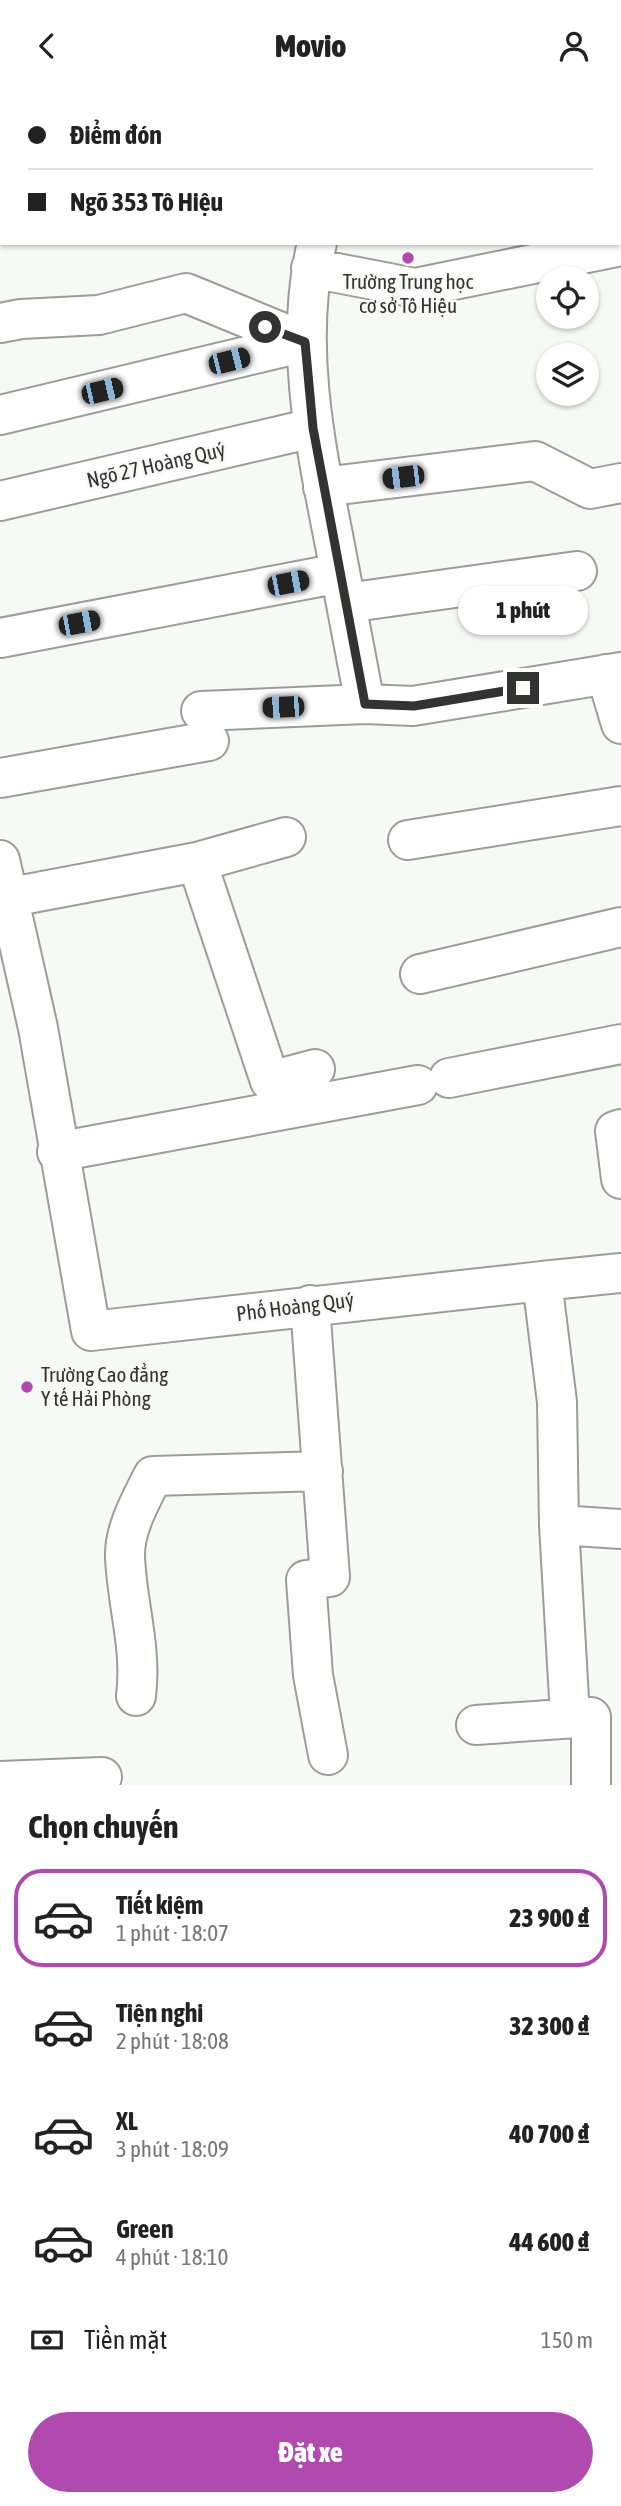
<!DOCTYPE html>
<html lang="vi">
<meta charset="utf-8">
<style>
body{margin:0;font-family:"Asap Condensed",sans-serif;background:#f2f2f2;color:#222;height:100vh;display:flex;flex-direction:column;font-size:26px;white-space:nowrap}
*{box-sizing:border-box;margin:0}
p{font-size:23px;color:#767676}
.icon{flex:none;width:38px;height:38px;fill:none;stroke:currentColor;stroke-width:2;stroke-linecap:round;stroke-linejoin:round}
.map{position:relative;height:1694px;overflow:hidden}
.panel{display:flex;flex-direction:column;background:#fff;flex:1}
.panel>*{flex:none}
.banner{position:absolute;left:0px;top:0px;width:621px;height:154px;box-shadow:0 2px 5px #0004;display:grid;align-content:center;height:154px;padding:0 28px;background:#fff}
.buttons{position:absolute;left:536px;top:175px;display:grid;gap:14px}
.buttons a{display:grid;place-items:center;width:63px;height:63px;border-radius:50%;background:#fff;box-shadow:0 2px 5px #0004;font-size:35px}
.end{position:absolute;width:32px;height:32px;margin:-16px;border:9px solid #323432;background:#fff;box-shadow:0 0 0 4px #fff}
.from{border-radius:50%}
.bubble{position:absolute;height:49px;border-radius:24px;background:#fff;box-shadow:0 2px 5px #0004;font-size:23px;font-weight:800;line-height:49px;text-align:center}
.car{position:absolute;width:21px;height:42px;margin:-21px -10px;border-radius:9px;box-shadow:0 0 5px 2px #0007;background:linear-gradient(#222 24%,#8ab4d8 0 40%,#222 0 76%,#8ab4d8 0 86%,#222 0)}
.banner b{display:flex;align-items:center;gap:24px;height:66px;font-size:26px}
.banner b+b{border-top:2px solid #e0e0e0}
.banner i{width:18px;height:18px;background:#222}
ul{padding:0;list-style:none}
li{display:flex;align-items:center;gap:21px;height:98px;margin:0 14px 10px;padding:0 14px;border:4px solid transparent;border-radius:28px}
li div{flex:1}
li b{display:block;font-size:26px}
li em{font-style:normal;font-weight:800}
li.active{border-color:#b14aae}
li>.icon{width:63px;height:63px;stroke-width:1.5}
h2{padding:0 28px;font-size:32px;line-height:84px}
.pay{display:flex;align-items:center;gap:18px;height:77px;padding:0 28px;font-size:26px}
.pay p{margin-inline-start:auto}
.cta{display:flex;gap:14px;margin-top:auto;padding:14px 28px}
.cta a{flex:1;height:80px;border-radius:42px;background:#b14aae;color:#fff;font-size:28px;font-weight:800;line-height:80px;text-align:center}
header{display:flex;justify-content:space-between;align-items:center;height:91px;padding:0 28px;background:#fff;font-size:32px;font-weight:800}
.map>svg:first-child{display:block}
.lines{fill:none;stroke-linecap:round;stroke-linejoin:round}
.minor-casing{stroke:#9a9e99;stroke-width:42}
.minor{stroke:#fff;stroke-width:38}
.route{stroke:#323432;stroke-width:9}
.poi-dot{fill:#b14aae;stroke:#f6faf5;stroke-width:2.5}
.labels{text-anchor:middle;stroke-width:5;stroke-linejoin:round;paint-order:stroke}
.poi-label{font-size:21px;fill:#323432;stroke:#f6faf5}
.street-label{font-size:21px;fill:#323432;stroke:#f6faf5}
</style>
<header><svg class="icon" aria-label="back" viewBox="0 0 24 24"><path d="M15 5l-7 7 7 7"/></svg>Movio<svg class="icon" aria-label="person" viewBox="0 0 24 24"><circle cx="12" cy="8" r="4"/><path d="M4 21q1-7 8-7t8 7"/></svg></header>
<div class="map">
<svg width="621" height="1694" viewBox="0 0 621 1694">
<rect width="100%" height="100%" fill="#f6faf5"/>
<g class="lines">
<defs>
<path id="minor" d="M 306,0 L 306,2
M 317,152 C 294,249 314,348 333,444 C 344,500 354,557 365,613
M 311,177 L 415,197 L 621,155
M 0,232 L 21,228 L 99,224 L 186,202 L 305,251
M 0,324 L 305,251
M 323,396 L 535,370 L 590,398 L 621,392
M 0,410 L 313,337
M 346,512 L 577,480
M 0,547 L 340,482
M 606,583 L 621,633
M 201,620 L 365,613 L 413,615 L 621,581
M 0,687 L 209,650
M 408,749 L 621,715
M 0,769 L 38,937 L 91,1240 L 542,1190 L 557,1311 L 559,1434 L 570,1625
M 197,771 L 270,990 L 315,978
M 0,808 L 197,771 L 286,746
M 420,883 L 621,836
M 449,987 L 621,953
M 621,1038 L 615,1040 L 621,1088
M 57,1061 L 418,994
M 542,1190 L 621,1182
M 310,1214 L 330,1486 L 306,1489 L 313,1584 L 328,1664
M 559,1434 L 621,1438
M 136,1605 C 142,1556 127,1514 125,1466 C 124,1438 141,1409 153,1385 L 323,1380
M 476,1634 L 591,1626 L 591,1694
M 0,1690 L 102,1686"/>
</defs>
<use href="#minor" class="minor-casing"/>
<use href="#minor" class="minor"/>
</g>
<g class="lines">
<path class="route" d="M 265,236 L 305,251 L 313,337 L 365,613 L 414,615 L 523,597"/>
</g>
<g class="poi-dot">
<circle cx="408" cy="167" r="7"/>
<circle cx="27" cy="1296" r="7"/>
</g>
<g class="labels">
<g class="poi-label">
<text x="408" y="198">Trường Trung học<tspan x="408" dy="24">cơ sở Tô Hiệu</tspan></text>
<text x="41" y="1291" text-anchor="start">Trường Cao đẳng<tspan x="41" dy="24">Y tế Hải Phòng</tspan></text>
</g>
<g class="street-label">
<text transform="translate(156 374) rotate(-13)" y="7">Ngõ 27 Hoàng Quý</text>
<text transform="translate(295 1216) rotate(-7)" y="7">Phố Hoàng Quý</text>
</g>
</g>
</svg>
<div class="buttons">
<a><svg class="icon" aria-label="locate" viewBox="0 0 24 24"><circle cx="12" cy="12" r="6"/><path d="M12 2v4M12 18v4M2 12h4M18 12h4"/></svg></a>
<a><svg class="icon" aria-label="layers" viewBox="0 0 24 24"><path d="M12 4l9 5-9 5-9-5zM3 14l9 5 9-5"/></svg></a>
</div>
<i class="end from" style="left:265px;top:236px"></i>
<i class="end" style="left:523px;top:597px"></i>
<div class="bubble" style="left:458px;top:495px;width:130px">1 phút</div>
<i class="car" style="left:229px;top:270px;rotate:76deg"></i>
<i class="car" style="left:102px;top:300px;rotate:77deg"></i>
<i class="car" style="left:403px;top:386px;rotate:263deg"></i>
<i class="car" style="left:288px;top:492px;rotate:79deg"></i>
<i class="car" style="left:79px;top:532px;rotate:79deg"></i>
<i class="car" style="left:283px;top:616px;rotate:268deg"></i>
<div class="banner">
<b><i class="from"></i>Điểm đón</b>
<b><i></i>Ngõ 353 Tô Hiệu</b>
</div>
</div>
<section class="panel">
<h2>Chọn chuyến</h2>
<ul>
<li class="active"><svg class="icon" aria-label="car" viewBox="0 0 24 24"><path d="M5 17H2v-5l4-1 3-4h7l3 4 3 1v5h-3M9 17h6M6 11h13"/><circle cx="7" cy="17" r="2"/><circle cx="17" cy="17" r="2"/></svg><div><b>Tiết kiệm</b><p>1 phút · 18:07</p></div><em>23 900 ₫</em></li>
<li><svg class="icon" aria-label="car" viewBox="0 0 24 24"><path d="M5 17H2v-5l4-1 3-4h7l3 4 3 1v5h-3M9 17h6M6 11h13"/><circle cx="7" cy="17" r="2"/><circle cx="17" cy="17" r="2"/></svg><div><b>Tiện nghi</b><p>2 phút · 18:08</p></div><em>32 300 ₫</em></li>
<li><svg class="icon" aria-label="car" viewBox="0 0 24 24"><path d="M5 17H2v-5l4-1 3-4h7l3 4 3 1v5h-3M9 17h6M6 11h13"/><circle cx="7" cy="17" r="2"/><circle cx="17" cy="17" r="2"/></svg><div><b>XL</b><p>3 phút · 18:09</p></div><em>40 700 ₫</em></li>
<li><svg class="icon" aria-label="car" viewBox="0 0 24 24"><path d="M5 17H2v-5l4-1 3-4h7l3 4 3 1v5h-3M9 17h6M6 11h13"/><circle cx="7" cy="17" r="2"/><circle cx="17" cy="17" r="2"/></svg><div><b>Green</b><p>4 phút · 18:10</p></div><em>44 600 ₫</em></li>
</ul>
<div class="pay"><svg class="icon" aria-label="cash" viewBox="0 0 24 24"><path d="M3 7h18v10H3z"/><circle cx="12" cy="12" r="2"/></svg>Tiền mặt<p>150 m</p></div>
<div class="cta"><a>Đặt xe</a></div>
</section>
